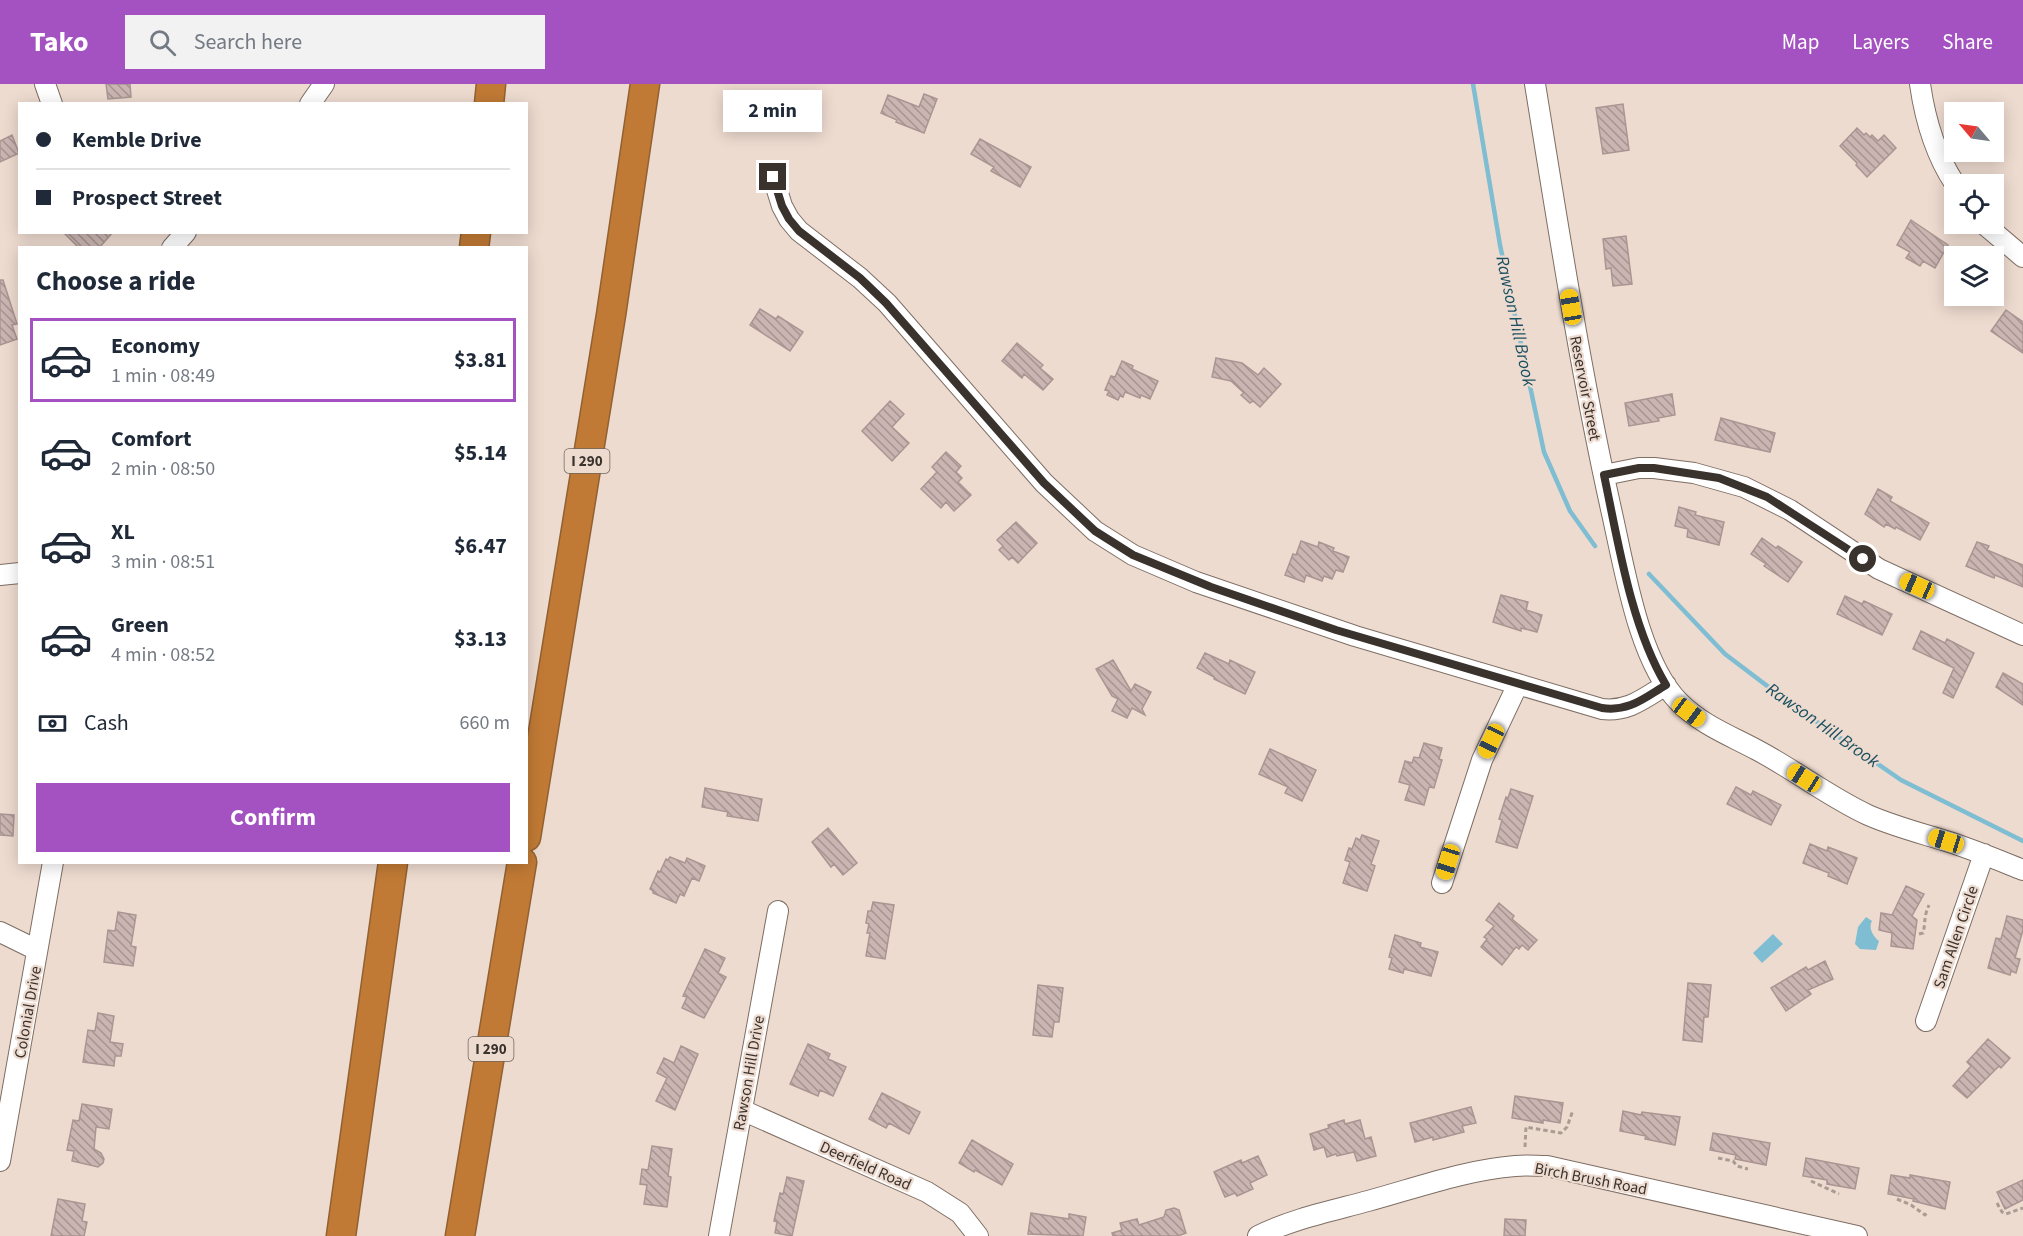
<!DOCTYPE html>
<meta charset="utf-8">
<style>
body{margin:0;font-family:"Source Sans 3",sans-serif;background:#f2f2f3;color:#1f2937;height:100vh;display:flex;flex-direction:column;font-size:22px;white-space:nowrap}
*{box-sizing:border-box;margin:0}
p{font-size:20px;color:#747a83}
.icon{flex:none;width:33px;height:33px;fill:none;stroke:currentColor;stroke-width:2;stroke-linecap:round;stroke-linejoin:round}
.map{position:relative;flex:1;overflow:hidden}
.panel{position:absolute;left:18px;top:162px;width:510px;height:618px;display:flex;flex-direction:column;background:#fff;border-radius:0px;box-shadow:0 3px 15px #0003}
.panel>*{flex:none}
.hud{position:absolute;left:18px;top:18px;width:510px;height:132px;border-radius:0px;box-shadow:0 3px 15px #0003;display:grid;align-content:center;height:132px;padding:0 18px;background:#fff}
.needle{width:39px;rotate:299deg}
.tools{position:absolute;left:1944px;top:18px;display:grid;gap:12px}
.tools a{display:grid;place-items:center;width:60px;height:60px;border-radius:0px;background:#fff;box-shadow:0 3px 15px #0003;font-size:30px}
.end{position:absolute;width:27px;height:27px;margin:-14px;border:8px solid #39322d;background:#fff;box-shadow:0 0 0 3px #fff}
.from{border-radius:50%}
.bubble{position:absolute;height:42px;border-radius:0px;background:#fff;box-shadow:0 3px 15px #0003;font-size:20px;font-weight:700;line-height:42px;text-align:center}
.car{position:absolute;width:18px;height:36px;margin:-18px -9px;border-radius:8px;box-shadow:0 0 4px 2px #0007;background:linear-gradient(#f5c518 24%,#345 0 40%,#f5c518 0 76%,#345 0 86%,#f5c518 0)}
.hud b{display:flex;align-items:center;gap:21px;height:57px;font-size:22px}
.hud b+b{border-top:2px solid #e0e1e3}
.hud i{width:15px;height:15px;background:#1f2937}
ul{padding:0;list-style:none}
li{display:flex;align-items:center;gap:18px;height:84px;margin:0 12px 9px;padding:0 6px;border:3px solid transparent;border-radius:0px}
li div{flex:1}
li b{display:block;font-size:22px}
li em{font-style:normal;font-weight:700}
li.current{border-color:#a452c1}
li>.icon{width:54px;height:54px;stroke-width:1.5}
h2{padding:0 18px;font-size:27px;line-height:72px}
.pay{display:flex;align-items:center;gap:15px;height:66px;padding:0 18px;font-size:22px}
.pay p{margin-inline-start:auto}
.cta{display:flex;gap:12px;margin-top:auto;padding:12px 18px}
.cta a{flex:1;height:69px;border-radius:0px;background:#a452c1;color:#fff;font-size:24px;font-weight:700;line-height:69px;text-align:center}
header{display:flex;align-items:center;gap:36px;box-sizing:border-box;height:84px;padding:0 30px;background:#a452c1;color:#fff}
header strong{font-size:28px}
nav{display:flex;gap:33px;margin-inline-start:auto;font-size:21px}
.search{width:420px;height:54px;background:#f2f2f3;display:flex;align-items:center;gap:15px;box-sizing:border-box;padding:0 21px;border-radius:0px;color:#747a83;font-size:22px}
.map>svg:first-child{display:block}
.water{fill:#7ebdd2}
.lines{fill:none;stroke-linecap:round;stroke-linejoin:round}
.stream{stroke:#7ebdd2;stroke-width:4.5}
.building{fill:url(#building-back-hatch);stroke:#aa9592;stroke-width:1.5}
.minor-casing{stroke:#7e6e64;stroke-width:22}
.highway-casing{stroke:#916132;stroke-width:31}
.path{stroke:#aa9c93;stroke-width:3;stroke-dasharray:4.5 3;stroke-linecap:butt}
.minor{stroke:#fff;stroke-width:20}
.highway{stroke:#c17a35;stroke-width:28}
.route{stroke:#39322d;stroke-width:8}
.labels{text-anchor:middle;stroke-width:4.5;stroke-linejoin:round;paint-order:stroke}
.shield{fill:#eedbd0;stroke:#6f655e;stroke-width:1.5}
.shield-label{font-size:15px;font-weight:bold;fill:#39322d}
.street-label{font-size:16px;fill:#39322d;stroke:#eedbd0}
.water-label{font-size:18px;font-style:italic;fill:#1b5060;stroke:#eedbd0}
</style>
<header>
<strong>Tako</strong>
<div class="search"><svg class="icon" aria-label="search" viewBox="0 0 24 24"><circle cx="10" cy="10" r="6"/><path d="M15 15l6 6"/></svg>Search here</div>
<nav><a>Map</a><a>Layers</a><a>Share</a></nav>
</header>
<div class="map">
<svg width="2023" height="1152" viewBox="0 0 2023 1152">
<defs>
<pattern id="building-back-hatch" width="6" height="6" patternUnits="userSpaceOnUse" patternTransform="scale(1.5)"><rect width="6" height="6" fill="#cbb5b2"/><path d="M-1 5l2 2M0 0l6 6M5-1l2 2" fill="none" stroke="#a69491"/></pattern>
</defs>
<rect width="100%" height="100%" fill="#eedbd0"/>
<path class="water" d="M 1866,833 L 1872,837 C 1868,844 1873,852 1879,857 L 1876,866 L 1860,865 L 1855,860 L 1858,843 Z
M 1773,850 L 1783,860 L 1762,879 L 1753,869 Z"/>
<g class="lines">
<path class="stream" d="M 1473,0 L 1500,161 L 1544,368 L 1570,427 L 1595,462
M 1649,490 L 1725,570 L 1791,620 L 1901,696 L 2023,757"/>
</g>
<path class="building" d="M 106,0 L 130,0 L 131,13 L 108,15 Z
M 924,10 L 937,15 L 924,49 L 896,38 L 897,36 L 881,29 L 888,11 L 919,23 Z
M 1623,20 L 1629,66 L 1603,70 L 1596,24 Z
M 1857,44 L 1864,51 L 1866,49 L 1870,53 L 1872,51 L 1878,57 L 1884,51 L 1896,64 L 1867,93 L 1856,81 L 1857,79 L 1840,62 Z
M 12,51 L 19,69 L 0,78 L 0,57 Z
M 980,55 L 1031,83 L 1020,103 L 991,87 L 994,83 L 971,70 Z
M 1911,136 L 1948,161 L 1935,184 L 1923,177 L 1920,182 L 1906,174 L 1910,168 L 1897,161 Z
M 63,148 L 113,148 L 99,164 L 79,164 Z
M 1626,152 L 1632,200 L 1613,202 L 1611,184 L 1606,185 L 1603,155 Z
M 0,196 L 3,196 L 17,240 L 12,241 L 17,255 L 0,261 Z
M 760,225 L 776,235 L 778,232 L 803,248 L 790,267 L 750,241 Z
M 2006,226 L 2023,238 L 2023,269 L 1991,247 Z
M 1017,259 L 1043,281 L 1040,284 L 1053,295 L 1043,306 L 1024,290 L 1022,294 L 1002,277 Z
M 1216,274 L 1242,279 L 1258,291 L 1264,284 L 1281,300 L 1260,323 L 1253,317 L 1250,319 L 1241,311 L 1244,309 L 1231,297 L 1212,293 Z
M 1122,277 L 1133,282 L 1132,285 L 1158,297 L 1150,315 L 1141,311 L 1140,314 L 1125,308 L 1123,313 L 1120,312 L 1118,316 L 1107,311 L 1109,307 L 1105,306 L 1111,292 L 1115,293 Z
M 1672,310 L 1675,331 L 1658,334 L 1659,337 L 1629,342 L 1625,319 Z
M 890,317 L 904,330 L 892,343 L 909,359 L 892,377 L 862,347 Z
M 1721,334 L 1775,349 L 1770,368 L 1715,356 Z
M 946,368 L 961,382 L 956,388 L 962,394 L 958,398 L 971,411 L 954,427 L 946,418 L 941,424 L 921,405 L 937,388 L 932,383 Z
M 1878,405 L 1892,413 L 1890,417 L 1929,439 L 1920,456 L 1896,443 L 1895,445 L 1886,440 L 1884,443 L 1865,430 Z
M 1679,423 L 1696,428 L 1695,431 L 1724,438 L 1719,461 L 1687,453 L 1688,445 L 1675,442 Z
M 1016,438 L 1037,459 L 1018,479 L 1012,473 L 1009,476 L 999,466 L 1003,462 L 997,456 Z
M 1762,454 L 1776,464 L 1778,462 L 1802,478 L 1788,498 L 1764,482 L 1766,480 L 1751,470 Z
M 1301,457 L 1318,463 L 1319,458 L 1334,464 L 1333,467 L 1349,473 L 1343,488 L 1336,486 L 1332,495 L 1324,492 L 1322,497 L 1306,491 L 1304,498 L 1285,491 L 1293,470 L 1296,471 Z
M 1977,458 L 1989,462 L 1987,466 L 2023,481 L 2023,503 L 1995,491 L 1994,494 L 1966,482 Z
M 1501,511 L 1528,518 L 1526,526 L 1542,531 L 1537,548 L 1521,544 L 1521,547 L 1493,538 Z
M 1845,512 L 1862,520 L 1864,517 L 1892,530 L 1882,551 L 1837,530 Z
M 1921,547 L 1945,559 L 1947,555 L 1974,569 L 1953,614 L 1943,609 L 1954,584 L 1913,565 Z
M 1205,569 L 1229,580 L 1230,576 L 1255,588 L 1245,610 L 1214,595 L 1214,593 L 1197,584 Z
M 1113,576 L 1131,607 L 1135,600 L 1151,608 L 1142,625 L 1145,631 L 1132,624 L 1127,634 L 1112,627 L 1118,615 L 1112,612 L 1096,585 Z
M 2003,589 L 2023,600 L 2023,621 L 1996,603 Z
M 1424,659 L 1442,664 L 1439,675 L 1442,676 L 1434,704 L 1429,703 L 1424,721 L 1405,716 L 1410,701 L 1399,698 L 1405,677 L 1412,679 L 1414,673 L 1419,674 Z
M 1270,665 L 1316,686 L 1302,717 L 1285,709 L 1288,703 L 1259,690 Z
M 1736,703 L 1751,711 L 1753,707 L 1781,721 L 1771,741 L 1727,720 Z
M 705,704 L 762,715 L 758,737 L 727,732 L 728,728 L 702,723 Z
M 1511,705 L 1533,712 L 1517,764 L 1496,758 L 1502,736 L 1499,735 L 1506,713 L 1508,714 Z
M 0,730 L 14,731 L 13,752 L 0,751 Z
M 828,744 L 857,779 L 843,791 L 834,780 L 831,783 L 812,758 Z
M 1362,751 L 1379,757 L 1371,780 L 1375,782 L 1367,807 L 1343,799 L 1350,778 L 1345,776 L 1349,764 L 1352,765 L 1356,754 L 1360,756 Z
M 1810,760 L 1827,767 L 1828,763 L 1857,774 L 1847,800 L 1828,792 L 1829,789 L 1803,779 Z
M 670,773 L 685,779 L 687,774 L 705,782 L 699,797 L 692,794 L 684,812 L 680,810 L 676,819 L 653,809 L 653,807 L 650,805 L 658,787 L 660,788 L 666,775 L 668,776 Z
M 1906,802 L 1924,810 L 1912,832 L 1917,836 L 1913,865 L 1891,862 L 1892,849 L 1879,846 L 1881,829 L 1892,831 Z
M 873,818 L 894,821 L 885,875 L 866,872 L 870,849 L 867,849 L 869,840 L 866,839 L 868,827 L 871,827 Z
M 1499,819 L 1514,832 L 1512,835 L 1537,856 L 1528,866 L 1522,861 L 1519,865 L 1516,863 L 1502,881 L 1481,863 L 1487,855 L 1484,853 L 1494,842 L 1486,836 Z
M 118,828 L 136,831 L 131,862 L 136,863 L 133,882 L 104,878 L 108,846 L 115,847 Z
M 2007,832 L 2023,836 L 2023,846 L 2015,874 L 2020,875 L 2016,889 L 2011,887 L 2010,891 L 1988,884 L 1996,854 L 2001,855 Z
M 1395,851 L 1421,859 L 1420,863 L 1438,868 L 1431,892 L 1404,885 L 1403,889 L 1389,885 L 1392,874 L 1389,873 Z
M 705,865 L 725,874 L 718,889 L 726,893 L 704,934 L 682,924 L 687,913 L 683,912 Z
M 1825,877 L 1833,895 L 1808,906 L 1811,910 L 1786,927 L 1771,904 L 1806,883 L 1808,886 Z
M 1688,899 L 1711,901 L 1708,933 L 1704,933 L 1702,958 L 1683,956 Z
M 1038,901 L 1063,904 L 1059,938 L 1054,938 L 1052,953 L 1033,951 Z
M 98,929 L 114,932 L 110,958 L 123,960 L 121,972 L 115,972 L 114,982 L 83,978 L 88,946 L 95,947 Z
M 1988,955 L 2010,974 L 2001,984 L 1999,982 L 1967,1014 L 1953,1002 L 1971,982 L 1967,978 Z
M 808,960 L 830,970 L 828,975 L 846,983 L 833,1012 L 820,1006 L 818,1012 L 790,1000 Z
M 681,962 L 698,970 L 675,1026 L 656,1017 L 667,994 L 657,989 L 664,974 L 674,979 Z
M 882,1009 L 920,1028 L 909,1050 L 889,1039 L 886,1044 L 869,1035 Z
M 1515,1012 L 1563,1019 L 1560,1039 L 1543,1036 L 1543,1039 L 1512,1034 Z
M 82,1020 L 112,1025 L 109,1045 L 96,1043 L 94,1065 L 101,1069 L 104,1075 L 103,1079 L 98,1083 L 72,1077 L 74,1067 L 67,1066 L 73,1036 L 79,1037 Z
M 1471,1023 L 1476,1039 L 1462,1042 L 1464,1048 L 1433,1056 L 1433,1053 L 1415,1058 L 1410,1039 Z
M 1623,1027 L 1641,1031 L 1642,1028 L 1680,1033 L 1675,1061 L 1645,1055 L 1646,1052 L 1620,1047 Z
M 1344,1036 L 1345,1040 L 1360,1036 L 1365,1055 L 1371,1053 L 1376,1072 L 1357,1077 L 1354,1068 L 1337,1072 L 1336,1070 L 1327,1073 L 1324,1063 L 1314,1066 L 1310,1050 L 1329,1044 L 1328,1041 Z
M 1713,1049 L 1770,1059 L 1766,1081 L 1735,1075 L 1736,1071 L 1710,1066 Z
M 972,1056 L 1013,1080 L 1002,1101 L 975,1086 L 974,1088 L 959,1079 Z
M 652,1062 L 672,1065 L 668,1092 L 671,1093 L 667,1123 L 644,1120 L 647,1101 L 640,1100 L 642,1085 L 648,1086 Z
M 1258,1072 L 1267,1091 L 1250,1099 L 1253,1105 L 1237,1112 L 1235,1109 L 1225,1113 L 1214,1088 L 1241,1076 L 1242,1079 Z
M 1806,1074 L 1859,1084 L 1855,1105 L 1827,1100 L 1827,1096 L 1803,1092 Z
M 1891,1091 L 1910,1094 L 1910,1091 L 1950,1098 L 1945,1125 L 1913,1117 L 1914,1115 L 1888,1110 Z
M 787,1093 L 804,1097 L 792,1152 L 775,1149 L 777,1138 L 774,1137 L 780,1109 L 783,1110 Z
M 2023,1096 L 2023,1116 L 2005,1125 L 1997,1108 Z
M 58,1115 L 85,1120 L 82,1137 L 87,1138 L 84,1152 L 51,1152 Z
M 1174,1124 L 1179,1126 L 1186,1149 L 1178,1152 L 1113,1152 L 1112,1149 L 1122,1146 L 1120,1139 L 1137,1135 L 1139,1141 L 1164,1133 L 1166,1126 Z
M 1031,1129 L 1069,1135 L 1069,1130 L 1086,1133 L 1083,1152 L 1028,1150 Z
M 1505,1135 L 1526,1136 L 1525,1152 L 1504,1152 Z"/>
<g class="lines">
<defs>
<path id="minor" d="M 45,0 L 52,20
M 1535,0 C 1558,142 1580,285 1611,425 C 1624,481 1638,577 1679,618 C 1702,641 1729,651 1757,666 C 1795,686 1829,713 1868,731 C 1893,742 1920,749 1946,757 C 1972,765 1998,776 2023,786
M 1920,0 C 1925,35 1935,70 1955,100
M 310,20 L 324,0
M 773,93 L 782,122 L 789,135 L 799,147 L 860,194 L 887,219 L 1044,399 L 1095,447 L 1133,471 L 1196,498 L 1355,552 L 1602,625 C 1629,628 1644,614 1666,601
M 1984,140 L 2023,173
M 172,164 L 186,148
M 1604,391 L 1639,384 L 1654,384 L 1694,389 L 1744,403 L 1790,426 L 1879,485 L 2023,551
M 0,491 L 20,489
M 1442,799 L 1482,676 L 1518,600
M 0,848 L 37,866
M 1926,937 L 1984,770
M 742,1026 L 927,1108 L 960,1129 L 978,1152
M 0,1077 L 53,778
M 719,1152 L 778,827
M 1258,1152 C 1292,1135 1331,1127 1368,1117 C 1416,1104 1465,1086 1515,1082 C 1526,1081 1537,1082 1547,1082 L 1857,1152"/>
<path id="highway" d="M 489,20 L 491,0
M 474,164 L 476,148
M 526,753 L 611,231 L 645,0
M 341,1152 L 393,778
M 460,1152 L 522,778"/>
</defs>
<use href="#minor" class="minor-casing"/>
<use href="#highway" class="highway-casing"/>
<path class="path" d="M 1919,850 L 1923,849 C 1926,837 1923,835 1929,821
M 1525,1063 L 1526,1043 L 1561,1049 L 1567,1043 L 1573,1026
M 1718,1074 L 1733,1077 L 1737,1082 L 1748,1085
M 1811,1097 L 1839,1110
M 1897,1115 L 1911,1121 L 1925,1131 L 1928,1127
M 1997,1119 L 2002,1128 L 2006,1130 L 2023,1124"/>
<use href="#minor" class="minor"/>
<use href="#highway" class="highway"/>
</g>
<g class="lines">
<path class="route" d="M 773,93 L 782,122 L 789,135 L 799,147 L 860,194 L 886,219 L 1044,399 L 1095,447 L 1133,471 L 1211,503 L 1336,546 L 1602,624 C 1629,628 1644,614 1666,601 C 1631,543 1618,457 1604,391 L 1639,384 L 1654,384 L 1719,394 L 1767,413 L 1863,475"/>
</g>
<g class="labels">
<g class="shield">
<rect x="564.5" y="365" width="45" height="24" rx="4.5"/>
<rect x="468.5" y="953" width="45" height="24" rx="4.5"/>
</g>
<g class="shield-label">
<text x="587" y="382">I 290</text>
<text x="491" y="970">I 290</text>
</g>
<g class="street-label">
<text transform="translate(1586 304) rotate(79)" y="6">Reservoir Street</text>
<text transform="translate(1955 853) rotate(-71)" y="6">Sam Allen Circle</text>
<text transform="translate(27 928) rotate(-80)" y="6">Colonial Drive</text>
<text transform="translate(748 989) rotate(-80)" y="6">Rawson Hill Drive</text>
<text transform="translate(866 1081) rotate(24)" y="6">Deerfield Road</text>
<text transform="translate(1591 1094) rotate(11)" y="6">Birch Brush Road</text>
</g>
<g class="water-label">
<text transform="translate(1516 237) rotate(78)" y="6">Rawson Hill Brook</text>
<text transform="translate(1823 641) rotate(35)" y="6">Rawson Hill Brook</text>
</g>
</g>
</svg>
<div class="tools">
<a><svg class="needle" viewBox="-14 -14 28 28"><path d="M0-13l5 13h-10z" fill="#e53935"/><path d="M0 13l5-13h-10z" fill="#747a83"/></svg></a>
<a><svg class="icon" aria-label="locate" viewBox="0 0 24 24"><circle cx="12" cy="12" r="6"/><path d="M12 2v4M12 18v4M2 12h4M18 12h4"/></svg></a>
<a><svg class="icon" aria-label="layers" viewBox="0 0 24 24"><path d="M12 4l9 5-9 5-9-5zM3 14l9 5 9-5"/></svg></a>
</div>
<i class="end from" style="left:1863px;top:475px"></i>
<i class="end" style="left:773px;top:93px"></i>
<div class="bubble" style="left:723px;top:6px;width:99px">2 min</div>
<i class="car" style="left:1571px;top:223px;rotate:350deg"></i>
<i class="car" style="left:1917px;top:502px;rotate:294deg"></i>
<i class="car" style="left:1689px;top:628px;rotate:127deg"></i>
<i class="car" style="left:1491px;top:657px;rotate:205deg"></i>
<i class="car" style="left:1804px;top:694px;rotate:302deg"></i>
<i class="car" style="left:1946px;top:757px;rotate:287deg"></i>
<i class="car" style="left:1448px;top:778px;rotate:197deg"></i>
<div class="hud">
<b><i class="from"></i>Kemble Drive</b>
<b><i></i>Prospect Street</b>
</div>
<section class="panel">
<h2>Choose a ride</h2>
<ul>
<li class="current"><svg class="icon" aria-label="car" viewBox="0 0 24 24"><path d="M5 17H2v-5l4-1 3-4h7l3 4 3 1v5h-3M9 17h6M6 11h13"/><circle cx="7" cy="17" r="2"/><circle cx="17" cy="17" r="2"/></svg><div><b>Economy</b><p>1 min · 08:49</p></div><em>$3.81</em></li>
<li><svg class="icon" aria-label="car" viewBox="0 0 24 24"><path d="M5 17H2v-5l4-1 3-4h7l3 4 3 1v5h-3M9 17h6M6 11h13"/><circle cx="7" cy="17" r="2"/><circle cx="17" cy="17" r="2"/></svg><div><b>Comfort</b><p>2 min · 08:50</p></div><em>$5.14</em></li>
<li><svg class="icon" aria-label="car" viewBox="0 0 24 24"><path d="M5 17H2v-5l4-1 3-4h7l3 4 3 1v5h-3M9 17h6M6 11h13"/><circle cx="7" cy="17" r="2"/><circle cx="17" cy="17" r="2"/></svg><div><b>XL</b><p>3 min · 08:51</p></div><em>$6.47</em></li>
<li><svg class="icon" aria-label="car" viewBox="0 0 24 24"><path d="M5 17H2v-5l4-1 3-4h7l3 4 3 1v5h-3M9 17h6M6 11h13"/><circle cx="7" cy="17" r="2"/><circle cx="17" cy="17" r="2"/></svg><div><b>Green</b><p>4 min · 08:52</p></div><em>$3.13</em></li>
</ul>
<div class="pay"><svg class="icon" aria-label="cash" viewBox="0 0 24 24"><path d="M3 7h18v10H3z"/><circle cx="12" cy="12" r="2"/></svg>Cash<p>660 m</p></div>
<div class="cta"><a>Confirm</a></div>
</section>
</div>
